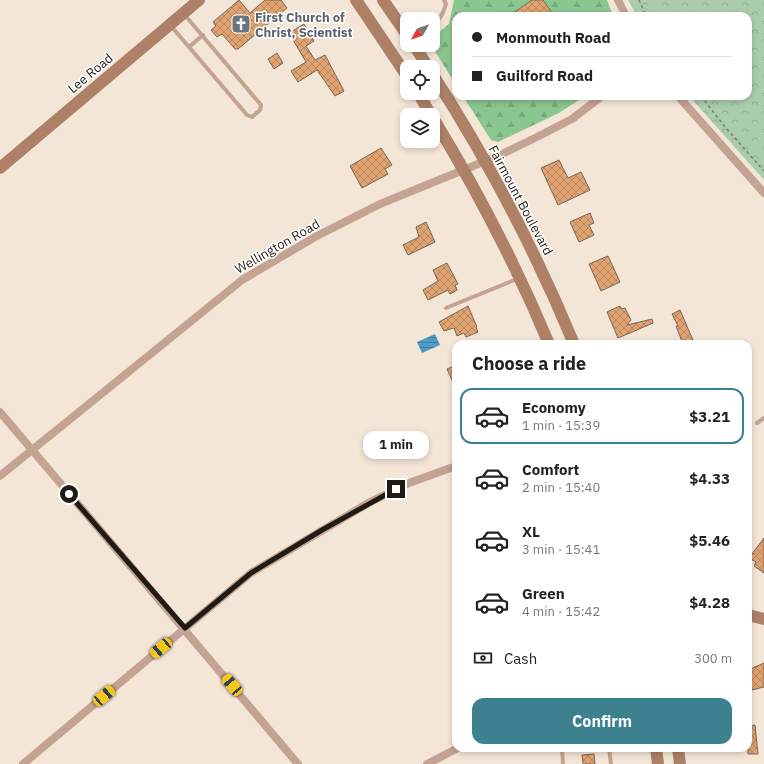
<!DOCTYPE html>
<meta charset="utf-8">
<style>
body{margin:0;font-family:"IBM Plex Sans",sans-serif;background:#f2f2f2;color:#222;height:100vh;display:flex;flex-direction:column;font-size:15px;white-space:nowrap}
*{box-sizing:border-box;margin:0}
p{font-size:13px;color:#767676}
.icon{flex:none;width:22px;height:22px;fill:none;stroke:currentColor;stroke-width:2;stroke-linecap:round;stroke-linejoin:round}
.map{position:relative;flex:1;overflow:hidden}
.panel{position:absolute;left:452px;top:340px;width:300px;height:412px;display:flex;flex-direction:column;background:#fff;border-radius:12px;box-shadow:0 2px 6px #0003}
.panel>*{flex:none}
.hud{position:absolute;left:452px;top:12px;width:300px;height:88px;border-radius:12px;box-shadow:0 2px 6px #0003;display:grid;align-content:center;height:88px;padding:0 20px;background:#fff}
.needle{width:26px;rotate:230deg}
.tools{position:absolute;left:400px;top:12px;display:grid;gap:8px}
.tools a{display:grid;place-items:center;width:40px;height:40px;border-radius:8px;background:#fff;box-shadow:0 2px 6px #0003;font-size:20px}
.end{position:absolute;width:18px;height:18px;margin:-9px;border:5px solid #1f1b15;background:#fff;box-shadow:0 0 0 2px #fff}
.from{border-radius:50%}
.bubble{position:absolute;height:28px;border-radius:12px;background:#fff;box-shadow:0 2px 6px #0003;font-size:13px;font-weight:700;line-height:28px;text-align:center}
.car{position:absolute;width:12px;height:24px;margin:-12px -6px;border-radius:5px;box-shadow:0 0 3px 1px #0007;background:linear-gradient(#f5c518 24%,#345 0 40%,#f5c518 0 76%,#345 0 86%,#f5c518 0)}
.hud b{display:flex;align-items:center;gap:14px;height:38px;font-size:15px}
.hud b+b{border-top:1px solid #e0e0e0}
.hud i{width:10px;height:10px;background:#222}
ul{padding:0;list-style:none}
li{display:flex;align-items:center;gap:12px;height:56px;margin:0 8px 6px;padding:0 12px;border:2px solid transparent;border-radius:12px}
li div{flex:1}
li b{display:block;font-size:15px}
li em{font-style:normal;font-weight:700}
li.current{border-color:#3d8090}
li>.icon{width:36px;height:36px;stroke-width:1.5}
h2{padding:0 20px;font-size:18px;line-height:48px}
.pay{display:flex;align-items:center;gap:10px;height:44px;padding:0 20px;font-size:15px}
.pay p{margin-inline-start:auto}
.primary-button{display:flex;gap:8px;margin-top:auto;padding:8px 20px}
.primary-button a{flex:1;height:46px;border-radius:12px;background:#3d8090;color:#fff;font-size:16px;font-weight:700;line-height:46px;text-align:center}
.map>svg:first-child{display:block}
.forest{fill:url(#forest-firs)}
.park{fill:url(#park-crowns)}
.water{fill:url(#water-rules)}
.building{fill:url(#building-cross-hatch);stroke:#75675c}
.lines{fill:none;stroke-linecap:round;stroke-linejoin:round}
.path{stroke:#80776d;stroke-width:1.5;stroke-dasharray:3 3;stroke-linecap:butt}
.lane{stroke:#c3a392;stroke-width:4}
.street{stroke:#c3a392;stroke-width:8}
.secondary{stroke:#ae8067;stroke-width:12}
.route{stroke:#1f1b15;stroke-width:5}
.labels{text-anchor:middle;stroke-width:3;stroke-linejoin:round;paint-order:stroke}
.worship-label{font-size:13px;font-weight:bold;fill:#5b616d;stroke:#fff;text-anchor:start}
.street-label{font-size:13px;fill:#1f1b15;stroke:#fff}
</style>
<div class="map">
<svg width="764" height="764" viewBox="0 0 764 764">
<defs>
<pattern id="forest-firs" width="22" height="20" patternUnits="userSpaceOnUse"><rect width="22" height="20" fill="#8ac68f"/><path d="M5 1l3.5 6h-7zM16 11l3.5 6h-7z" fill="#77aa7a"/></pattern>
<pattern id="park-crowns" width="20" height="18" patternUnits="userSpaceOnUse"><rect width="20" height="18" fill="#a9cdab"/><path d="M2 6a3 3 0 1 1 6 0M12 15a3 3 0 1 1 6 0" fill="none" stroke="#91af92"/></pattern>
<pattern id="water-rules" width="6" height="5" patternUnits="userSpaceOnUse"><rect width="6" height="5" fill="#4d9cc6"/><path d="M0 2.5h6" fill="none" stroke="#3f7ea0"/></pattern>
<pattern id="building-cross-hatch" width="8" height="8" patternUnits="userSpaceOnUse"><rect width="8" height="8" fill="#e1a470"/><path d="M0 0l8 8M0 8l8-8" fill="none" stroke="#b6855b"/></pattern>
</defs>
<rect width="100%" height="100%" fill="#f4e6d7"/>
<path class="forest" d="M 454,0 L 607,0 L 613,16 L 456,16 L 456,85 L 431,45 L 433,45 L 433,37 L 449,24 Z
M 463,96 L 585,96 L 559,113 L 498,142 L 491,140 Z"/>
<path class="park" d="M 628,0 L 764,0 L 764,180 L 689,96 L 748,96 L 748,16 L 637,16 Z"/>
<path class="water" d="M 435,334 L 440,345 L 422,353 L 417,342 Z"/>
<path class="building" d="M 239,0 L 250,13 L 265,0 L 281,0 L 287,8 L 238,49 L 235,49 L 222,34 L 217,37 L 211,30 L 216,26 L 213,22 Z
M 532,0 L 543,0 L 554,16 L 509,16 Z
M 304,24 L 314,41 L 306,46 L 315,60 L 325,55 L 344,91 L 335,96 L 317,70 L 298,82 L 291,71 L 306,62 L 289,33 Z
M 277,53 L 283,63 L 274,69 L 268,59 Z
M 381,148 L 392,165 L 385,169 L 388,174 L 362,188 L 350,166 Z
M 559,160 L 568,178 L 581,172 L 590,190 L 558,205 L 541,168 Z
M 590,213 L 594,223 L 589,225 L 594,235 L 579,242 L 570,222 Z
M 426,222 L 435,242 L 408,255 L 403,245 L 419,237 L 416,227 Z
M 608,256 L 620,282 L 601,291 L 589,264 Z
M 447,263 L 458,284 L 455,285 L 457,290 L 450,294 L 448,290 L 428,300 L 423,290 L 438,281 L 433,270 Z
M 468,306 L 477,327 L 476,327 L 478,332 L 466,337 L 464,333 L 457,336 L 454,328 L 444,331 L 439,322 Z
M 620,306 L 622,309 L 625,308 L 631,320 L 627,325 L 652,319 L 653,323 L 618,338 L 607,312 Z
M 680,310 L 693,340 L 683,344 L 676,326 L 678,326 L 672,314 Z
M 456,365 L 456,389 L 447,369 Z
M 764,538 L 764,573 L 754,566 L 756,562 L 749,558 Z
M 764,663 L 764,687 L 748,691 L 748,670 Z
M 755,725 L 758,754 L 748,754 L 748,726 Z
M 594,754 L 595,764 L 583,764 L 582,755 Z"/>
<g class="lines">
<path class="path" d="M 639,0 L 646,16
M 701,96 L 725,127 L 764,171"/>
<path class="lane" d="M 433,24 C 441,19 443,13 446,4 L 444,0
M 171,26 L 247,115 L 252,117 L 260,110 L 261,105 L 184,14
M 189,47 L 203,35
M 446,308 L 517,279
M 757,423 L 764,418
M 562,748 L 563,764
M 609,748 L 611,764"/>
<path class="street" d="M 618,0 L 626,16
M 678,96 L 764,193
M 0,412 L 298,764
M 0,476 L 242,280 L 315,237 L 380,204 L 500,155 L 537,137 L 572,119 L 602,96
M 23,764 L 251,573 L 370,502 L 409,483 L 456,466
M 427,764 L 458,748"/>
<path class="secondary" d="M 356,0 L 407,76
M 383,0 L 407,35
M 414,45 L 428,67
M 433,75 C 488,160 535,250 574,344
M 418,93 L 431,115
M 433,118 C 477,190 516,265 549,344
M 0,168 L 199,0
M 748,615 L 764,619
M 656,748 L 658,764
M 678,748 L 680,764"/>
</g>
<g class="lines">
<path class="route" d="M 69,494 L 185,628 L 251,573 L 322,530 L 396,489"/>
</g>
<defs>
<symbol id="church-square" viewBox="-11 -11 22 22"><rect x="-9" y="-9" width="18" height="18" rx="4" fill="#6b7280" stroke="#fff"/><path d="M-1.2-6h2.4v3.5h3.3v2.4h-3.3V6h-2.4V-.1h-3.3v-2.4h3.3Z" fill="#fff"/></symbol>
</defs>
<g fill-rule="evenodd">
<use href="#church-square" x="230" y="13" width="22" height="22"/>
</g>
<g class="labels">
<g class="worship-label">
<text x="255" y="22">First Church of<tspan x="255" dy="15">Christ, Scientist</tspan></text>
</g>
<g class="street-label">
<text transform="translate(90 73) rotate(-40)" y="5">Lee Road</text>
<text transform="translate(521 200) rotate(62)" y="5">Fairmount Boulevard</text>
<text transform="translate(277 246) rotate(-30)" y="5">Wellington Road</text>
</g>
</g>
</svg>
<div class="tools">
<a><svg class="needle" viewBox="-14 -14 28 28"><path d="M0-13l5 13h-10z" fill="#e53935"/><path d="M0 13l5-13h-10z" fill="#767676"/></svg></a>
<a><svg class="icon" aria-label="locate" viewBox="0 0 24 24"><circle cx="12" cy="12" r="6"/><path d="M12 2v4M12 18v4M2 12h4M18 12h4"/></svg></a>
<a><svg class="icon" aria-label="layers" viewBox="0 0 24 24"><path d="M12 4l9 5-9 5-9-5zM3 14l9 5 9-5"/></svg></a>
</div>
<i class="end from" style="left:69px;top:494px"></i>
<i class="end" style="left:396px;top:489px"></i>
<div class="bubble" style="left:363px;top:431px;width:66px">1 min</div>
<i class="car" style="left:161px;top:648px;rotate:230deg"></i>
<i class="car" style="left:232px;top:685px;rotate:320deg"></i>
<i class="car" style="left:104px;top:696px;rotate:50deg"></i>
<div class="hud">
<b><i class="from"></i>Monmouth Road</b>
<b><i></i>Guilford Road</b>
</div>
<section class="panel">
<h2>Choose a ride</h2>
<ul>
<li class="current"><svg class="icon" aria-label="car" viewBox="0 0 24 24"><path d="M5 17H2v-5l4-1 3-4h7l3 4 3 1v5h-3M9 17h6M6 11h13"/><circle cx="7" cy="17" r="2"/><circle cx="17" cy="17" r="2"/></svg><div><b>Economy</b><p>1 min · 15:39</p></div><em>$3.21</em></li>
<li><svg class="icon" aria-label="car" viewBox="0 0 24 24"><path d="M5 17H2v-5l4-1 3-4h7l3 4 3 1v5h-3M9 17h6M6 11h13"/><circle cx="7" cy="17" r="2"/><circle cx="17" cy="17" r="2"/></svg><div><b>Comfort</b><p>2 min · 15:40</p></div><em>$4.33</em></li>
<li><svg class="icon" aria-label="car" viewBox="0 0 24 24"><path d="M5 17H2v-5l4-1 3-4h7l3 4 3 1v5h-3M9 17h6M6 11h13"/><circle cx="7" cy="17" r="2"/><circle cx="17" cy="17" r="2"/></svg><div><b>XL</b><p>3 min · 15:41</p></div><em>$5.46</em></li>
<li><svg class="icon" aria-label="car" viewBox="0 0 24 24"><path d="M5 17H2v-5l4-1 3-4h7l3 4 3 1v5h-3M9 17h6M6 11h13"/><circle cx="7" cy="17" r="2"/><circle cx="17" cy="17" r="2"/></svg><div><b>Green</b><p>4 min · 15:42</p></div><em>$4.28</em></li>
</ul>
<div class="pay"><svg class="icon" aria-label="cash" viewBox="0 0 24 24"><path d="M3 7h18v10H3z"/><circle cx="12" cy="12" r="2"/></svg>Cash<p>300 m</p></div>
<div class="primary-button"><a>Confirm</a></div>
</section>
</div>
